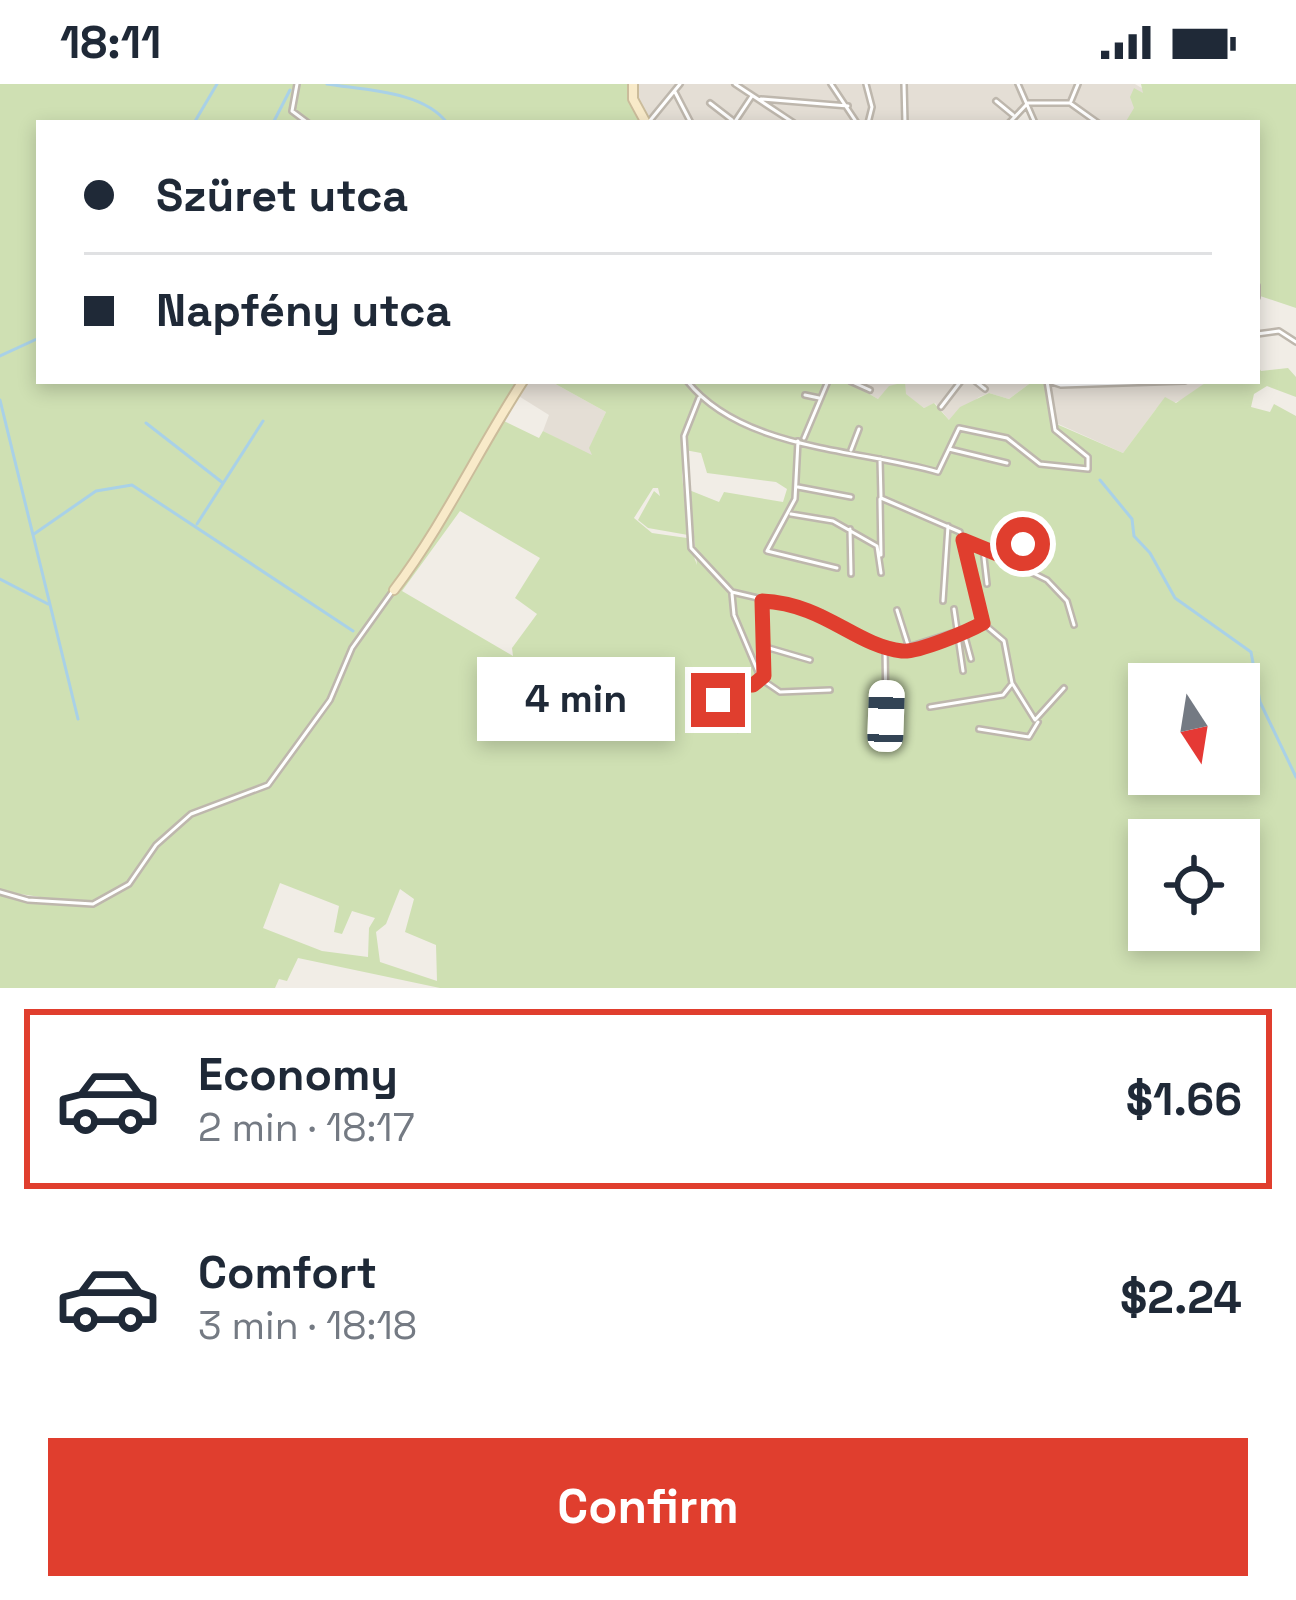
<!DOCTYPE html>
<meta charset="utf-8">
<style>
body{margin:0;font-family:"Space Grotesk",sans-serif;background:#f6f6f7;color:#1f2937;height:100vh;display:flex;flex-direction:column;font-size:45px;white-space:nowrap}
*{box-sizing:border-box;margin:0}
p{font-size:39px;color:#747a83}
.icon{flex:none;width:66px;height:66px;fill:none;stroke:currentColor;stroke-width:2;stroke-linecap:round;stroke-linejoin:round}
.map{position:relative;height:904px;overflow:hidden}
.side{display:flex;flex-direction:column;background:#fff;flex:1}
.side>*{flex:none}
.guide{position:absolute;left:36px;top:36px;width:1224px;height:264px;border-radius:0px;box-shadow:0 6px 18px #0003;display:grid;align-content:center;height:264px;padding:0 48px;background:#fff}
.needle{width:78px;rotate:168deg}
.buttons{position:absolute;left:1128px;top:579px;display:grid;gap:24px}
.buttons a{display:grid;place-items:center;width:132px;height:132px;border-radius:0px;background:#fff;box-shadow:0 6px 18px #0003;font-size:60px}
.end{position:absolute;width:54px;height:54px;margin:-27px;border:15px solid #e03e2e;background:#fff;box-shadow:0 0 0 6px #fff}
.from{border-radius:50%}
.bubble{position:absolute;height:84px;border-radius:0px;background:#fff;box-shadow:0 6px 18px #0003;font-size:39px;font-weight:700;line-height:84px;text-align:center}
.car{position:absolute;width:36px;height:72px;margin:-36px -18px;border-radius:15px;box-shadow:0 0 9px 3px #0007;background:linear-gradient(#fff 24%,#345 0 40%,#fff 0 76%,#345 0 86%,#fff 0)}
.guide b{display:flex;align-items:center;gap:42px;height:114px;font-size:45px}
.guide b+b{border-top:3px solid #e0e1e3}
.guide i{width:30px;height:30px;background:#1f2937}
ul{padding:21px 0 0;list-style:none}
li{display:flex;align-items:center;gap:36px;height:180px;margin:0 24px 18px;padding:0 24px;border:6px solid transparent;border-radius:0px}
li div{flex:1}
li b{display:block;font-size:45px}
li em{font-style:normal;font-weight:700}
li.current{border-color:#e03e2e}
li>.icon{width:108px;height:108px;stroke-width:1.5}
.button{display:flex;gap:24px;margin-top:auto;padding:24px 48px}
.button a{flex:1;height:138px;border-radius:0px;background:#e03e2e;color:#fff;font-size:48px;font-weight:700;line-height:138px;text-align:center}
.status{display:flex;justify-content:space-between;align-items:center;height:84px;padding:0 60px;background:#fff;direction:ltr}
.status svg{height:33px;fill:currentColor}
.map>svg:first-child{display:block}
.residential{fill:#e4ded5}
.green{fill:#cfe0b3;fill-rule:evenodd}
.lines{fill:none;stroke-linecap:round;stroke-linejoin:round}
.stream{stroke:#a9d1e7;stroke-width:3}
.street-casing{stroke:#beb7ad;stroke-width:8}
.secondary-casing{stroke:#cbbc9b;stroke-width:12}
.street{stroke:#fff;stroke-width:3}
.secondary{stroke:#f8eac9;stroke-width:8}
.route{stroke:#e03e2e;stroke-width:15}
</style>
<div class="status"><b>18:11</b><svg viewBox="0 0 49 12"><path d="M0 12V9h3v3zM5 12V6h3v6zM10 12V3h3v9zM15 12V0h3v12zM26 1h20v11H26zM47 4h2v5h-2z"/></svg></div>
<div class="map">
<svg width="1296" height="904" viewBox="0 0 1296 904">
<rect width="100%" height="100%" fill="#f1ede6"/>
<path class="residential" d="M 632,0 L 1135,0 L 1145,6 L 1131,39 L 1035,39 L 1026,20 L 1008,39 L 643,39 Z
M 526,297 L 550,297 L 606,328 L 590,363 L 595,366 L 592,372 L 543,347 L 549,331 L 517,311 Z
M 847,297 L 1033,297 L 1009,315 L 989,309 L 979,313 L 950,337 L 935,319 L 924,324 L 906,311 L 889,308 L 878,315 Z
M 1047,297 L 1208,297 L 1187,314 L 1156,325 L 1123,369 L 1054,338 Z"/>
<path class="green" d="M 0,0 L 632,0 L 632,18 L 644,39 L 39,39 L 39,297 L 518,297 L 472,383 L 502,336 L 539,354 L 543,347 L 592,371 L 589,364 L 606,328 L 550,297 L 847,297 L 878,315 L 889,302 L 905,298 L 906,310 L 924,324 L 934,319 L 949,336 L 960,323 L 989,309 L 1009,315 L 1033,297 L 1047,297 L 1054,339 L 1123,369 L 1165,313 L 1176,319 L 1208,297 L 1257,297 L 1257,281 L 1261,287 L 1288,284 L 1296,293 L 1296,313 L 1267,302 L 1254,310 L 1251,323 L 1270,328 L 1274,320 L 1296,332 L 1296,904 L 440,904 L 298,874 L 287,897 L 279,895 L 275,904 L 0,904 L 0,810 L 39,819 L 87,820 L 0,807 ZM 686,344 L 685,366 L 701,369 L 707,389 L 776,398 L 787,405 L 783,418 L 724,408 L 719,418 L 689,406 L 697,481 L 687,454 L 652,449 L 634,434 L 653,404 L 658,404 L 660,412 L 654,407 L 638,436 L 648,444 L 688,451 L 682,391 ZM 460,427 L 540,474 L 515,514 L 537,530 L 512,564 L 513,572 L 402,507 ZM 1149,600 L 1239,600 L 1239,690 L 1149,690 ZM 1149,756 L 1239,756 L 1239,846 L 1149,846 ZM 280,799 L 339,822 L 334,848 L 342,850 L 352,827 L 375,834 L 369,844 L 368,873 L 322,867 L 263,844 ZM 400,805 L 414,815 L 405,848 L 436,861 L 437,897 L 380,878 L 376,848 L 386,840 Z
M 1141,0 L 1296,0 L 1296,224 L 1257,211 L 1257,39 L 1125,39 L 1134,24 L 1130,13 L 1134,4 L 1143,9 Z"/>
<g class="lines">
<path class="stream" d="M 327,0 C 363,6 424,7 447,39
M 194,39 L 217,0
M 273,39 L 290,6
M 0,272 L 39,254
M 0,316 L 78,635
M 146,339 L 223,399
M 1100,396 L 1132,435 L 1134,452 L 1150,469 L 1175,514 L 1251,568 L 1260,618 L 1296,693
M 197,440 L 263,337
M 34,450 L 96,407 L 132,401 L 353,547
M 0,495 L 48,520"/>
<defs>
<path id="street" d="M 297,0 L 292,27 L 308,39
M 735,0 L 794,39
M 831,0 L 857,39
M 866,0 L 872,23 L 868,39
M 904,0 L 905,39
M 1018,0 L 1035,39
M 675,8 L 691,39
M 761,15 L 848,22
M 996,17 L 1013,31
M 1071,17 L 1078,0
M 710,19 L 732,36
M 1028,19 L 1070,19 L 1098,39
M 648,39 L 680,0
M 734,39 L 752,12
M 1009,39 L 1026,21
M 1257,202 L 1257,213
M 1257,250 L 1279,247 L 1296,258
M 687,297 C 742,366 858,365 938,388 L 959,344 L 1007,354 L 1040,380 L 1088,385 L 1088,373 L 1055,346 L 1047,297
M 850,297 L 870,306
M 975,297 L 985,305
M 1049,297 L 1061,301 L 1185,297
M 805,311 L 819,314
M 699,314 L 684,352 L 691,464 L 732,508 L 822,529 L 863,556 L 899,566 L 983,539
M 941,323 L 961,297
M 804,354 L 828,297
M 798,357 L 795,415 L 767,467 L 837,484
M 949,365 L 1007,379
M 851,366 L 859,345
M 880,375 L 881,414 L 960,448 L 982,537
M 798,403 L 851,413
M 880,415 L 881,471
M 791,430 L 833,437 L 877,462 L 881,489
M 850,445 L 851,490
M 964,455 L 1047,496 L 1067,517 L 1074,541
M 983,465 L 987,500
M 1013,475 L 1030,452 L 1035,456
M 732,510 L 734,531 L 761,595 L 716,606 L 738,645
M 762,517 L 767,567 L 761,595 L 780,608 L 830,606
M 943,517 L 948,442
M 954,525 L 963,587
M 897,526 L 909,564
M 984,540 L 1004,557 L 1012,599 L 1035,636 L 1064,604
M 964,549 L 971,575
M 885,563 L 886,632
M 769,564 L 810,576
M 930,623 L 1003,611 L 1011,601
M 979,645 L 1029,653 L 1038,638
M 0,808 L 28,816 L 93,820 L 129,800 L 156,761 L 191,730 L 268,701 L 330,616 L 352,564 L 392,508"/>
<path id="secondary" d="M 633,0 L 633,15 L 646,39
M 394,506 C 444,440 478,366 523,297"/>
</defs>
<use href="#street" class="street-casing"/>
<use href="#secondary" class="secondary-casing"/>
<use href="#street" class="street"/>
<use href="#secondary" class="secondary"/>
</g>
<g class="lines">
<path class="route" d="M 718,616 L 721,602 L 753,601 L 764,592 L 762,517 C 825,520 854,561 902,567 C 917,569 969,547 983,539 L 963,456 L 1012,476 L 1023,460"/>
</g>
</svg>
<div class="buttons">
<a><svg class="needle" viewBox="-14 -14 28 28"><path d="M0-13l5 13h-10z" fill="#e53935"/><path d="M0 13l5-13h-10z" fill="#747a83"/></svg></a>
<a><svg class="icon" aria-label="locate" viewBox="0 0 24 24"><circle cx="12" cy="12" r="6"/><path d="M12 2v4M12 18v4M2 12h4M18 12h4"/></svg></a>
</div>
<i class="end from" style="left:1023px;top:460px"></i>
<i class="end" style="left:718px;top:616px"></i>
<div class="bubble" style="left:477px;top:573px;width:198px">4 min</div>
<i class="car" style="left:886px;top:632px;rotate:2deg"></i>
<div class="guide">
<b><i class="from"></i>Szüret utca</b>
<b><i></i>Napfény utca</b>
</div>
</div>
<section class="side">
<ul>
<li class="current"><svg class="icon" aria-label="car" viewBox="0 0 24 24"><path d="M5 17H2v-5l4-1 3-4h7l3 4 3 1v5h-3M9 17h6M6 11h13"/><circle cx="7" cy="17" r="2"/><circle cx="17" cy="17" r="2"/></svg><div><b>Economy</b><p>2 min · 18:17</p></div><em>$1.66</em></li>
<li><svg class="icon" aria-label="car" viewBox="0 0 24 24"><path d="M5 17H2v-5l4-1 3-4h7l3 4 3 1v5h-3M9 17h6M6 11h13"/><circle cx="7" cy="17" r="2"/><circle cx="17" cy="17" r="2"/></svg><div><b>Comfort</b><p>3 min · 18:18</p></div><em>$2.24</em></li>
</ul>
<div class="button"><a>Confirm</a></div>
</section>
